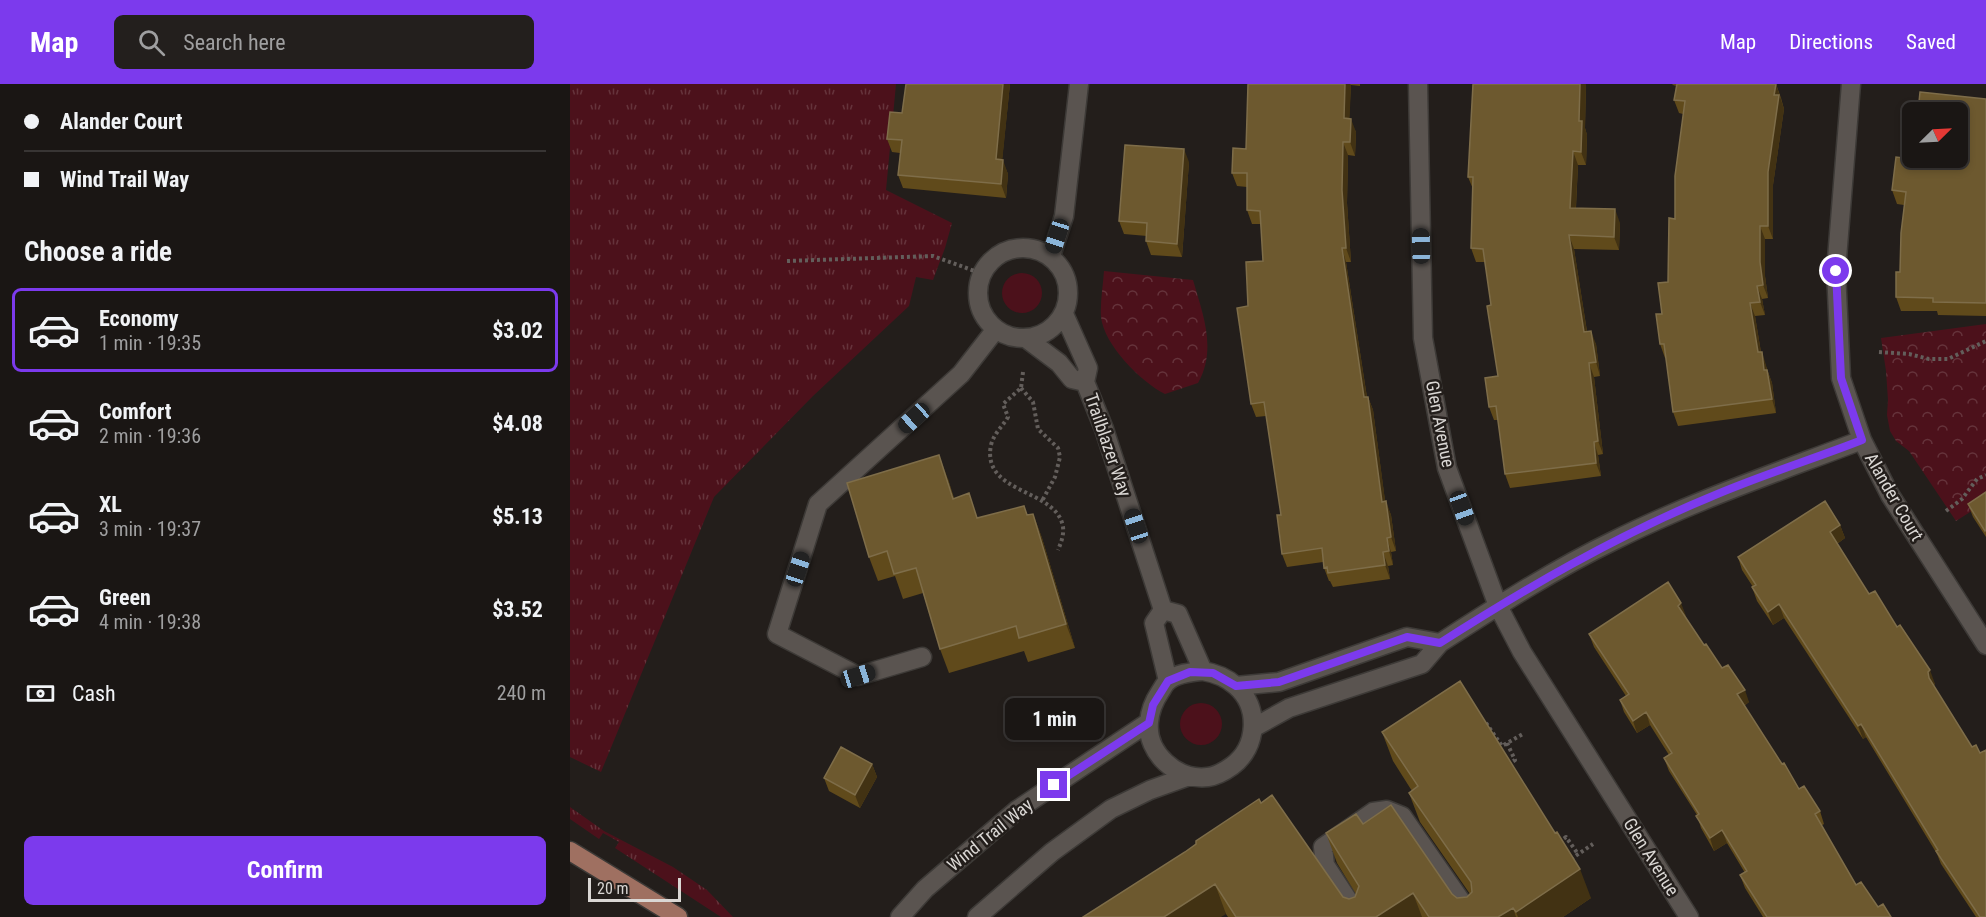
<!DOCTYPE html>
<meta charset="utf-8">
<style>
body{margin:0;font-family:"Roboto Condensed",sans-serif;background:#231f1d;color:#f1f3f6;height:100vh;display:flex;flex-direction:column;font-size:22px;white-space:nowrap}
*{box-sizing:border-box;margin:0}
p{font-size:20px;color:#9f9fa0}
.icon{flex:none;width:33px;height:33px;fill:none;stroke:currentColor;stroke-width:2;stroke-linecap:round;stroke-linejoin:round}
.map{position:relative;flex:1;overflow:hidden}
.side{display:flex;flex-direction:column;background:#1a1614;width:570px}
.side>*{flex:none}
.guide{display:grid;align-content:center;height:132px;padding:0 24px;background:#1a1614}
.needle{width:39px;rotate:66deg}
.fabs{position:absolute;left:1332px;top:18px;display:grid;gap:12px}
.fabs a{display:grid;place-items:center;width:66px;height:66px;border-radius:9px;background:#1a1614;box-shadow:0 3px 9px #0003,0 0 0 2px #383534;font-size:30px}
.scale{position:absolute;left:18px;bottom:15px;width:93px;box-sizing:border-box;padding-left:6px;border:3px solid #dad7d4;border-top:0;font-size:16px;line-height:21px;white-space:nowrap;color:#dad7d4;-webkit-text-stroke:4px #231e1b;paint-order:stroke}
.end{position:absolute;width:27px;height:27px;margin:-14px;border:8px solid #7c3aed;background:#fff;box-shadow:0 0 0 3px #fff}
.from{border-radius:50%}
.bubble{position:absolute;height:42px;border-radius:9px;background:#1a1614;box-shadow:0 3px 9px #0003,0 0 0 2px #383534;font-size:20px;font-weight:700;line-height:42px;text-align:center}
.car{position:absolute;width:18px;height:36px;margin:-18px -9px;border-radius:8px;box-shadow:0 0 4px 2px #0007;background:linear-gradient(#222 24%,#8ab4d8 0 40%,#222 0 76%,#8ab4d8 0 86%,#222 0)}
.guide b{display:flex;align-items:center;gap:21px;height:57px;font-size:22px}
.guide b+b{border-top:2px solid #383534}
.guide i{width:15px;height:15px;background:#f1f3f6}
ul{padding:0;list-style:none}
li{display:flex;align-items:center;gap:18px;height:84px;margin:0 12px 9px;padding:0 12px;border:3px solid transparent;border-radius:9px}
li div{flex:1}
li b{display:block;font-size:22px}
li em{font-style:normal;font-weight:700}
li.current{border-color:#7c3aed}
li>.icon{width:54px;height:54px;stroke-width:1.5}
h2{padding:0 24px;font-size:27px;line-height:72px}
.pay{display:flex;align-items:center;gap:15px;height:66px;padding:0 24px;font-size:22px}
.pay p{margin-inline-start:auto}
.button{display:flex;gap:12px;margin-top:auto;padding:12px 24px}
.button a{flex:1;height:69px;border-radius:9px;background:#7c3aed;color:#fff;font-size:24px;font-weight:700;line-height:69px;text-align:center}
header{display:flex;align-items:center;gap:36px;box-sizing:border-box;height:84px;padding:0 30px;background:#7c3aed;color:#fff}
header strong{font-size:28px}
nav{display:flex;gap:33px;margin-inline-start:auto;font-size:21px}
.search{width:420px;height:54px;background:#231f1d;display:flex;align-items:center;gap:15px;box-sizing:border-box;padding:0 21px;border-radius:9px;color:#9f9fa0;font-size:22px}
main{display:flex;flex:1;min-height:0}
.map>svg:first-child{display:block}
.grass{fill:url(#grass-tufts)}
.park{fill:url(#park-crowns)}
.garden{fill:#4c111b}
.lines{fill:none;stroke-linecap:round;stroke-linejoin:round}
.minor-casing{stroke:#3d3a37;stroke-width:21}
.major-casing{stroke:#3d3a37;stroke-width:21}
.path{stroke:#635e5b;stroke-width:4;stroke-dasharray:3 3;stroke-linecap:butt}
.minor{stroke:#5a5450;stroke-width:18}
.major{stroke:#9f7061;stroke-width:18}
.wall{fill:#604a1b}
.shaded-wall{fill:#423213}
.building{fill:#6d592f;stroke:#7e6d49;stroke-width:1.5}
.route{stroke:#7c3aed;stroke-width:8}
.labels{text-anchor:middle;stroke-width:5;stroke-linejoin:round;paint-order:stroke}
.street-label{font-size:18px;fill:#dad7d4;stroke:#231e1b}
</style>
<header>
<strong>Map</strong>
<div class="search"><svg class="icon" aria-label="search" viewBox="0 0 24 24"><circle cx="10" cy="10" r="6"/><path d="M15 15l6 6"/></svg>Search here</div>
<nav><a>Map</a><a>Directions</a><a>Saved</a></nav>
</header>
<main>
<section class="side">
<div class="guide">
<b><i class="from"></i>Alander Court</b>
<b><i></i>Wind Trail Way</b>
</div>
<h2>Choose a ride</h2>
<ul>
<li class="current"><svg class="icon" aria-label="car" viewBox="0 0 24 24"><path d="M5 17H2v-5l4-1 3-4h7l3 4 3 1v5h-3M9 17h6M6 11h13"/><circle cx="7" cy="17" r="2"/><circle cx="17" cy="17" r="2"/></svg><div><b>Economy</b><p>1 min · 19:35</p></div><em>$3.02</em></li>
<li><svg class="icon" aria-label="car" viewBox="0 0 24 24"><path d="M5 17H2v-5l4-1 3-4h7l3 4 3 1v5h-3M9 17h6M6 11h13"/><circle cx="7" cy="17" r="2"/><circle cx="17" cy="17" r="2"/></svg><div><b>Comfort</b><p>2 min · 19:36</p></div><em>$4.08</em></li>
<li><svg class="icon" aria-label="car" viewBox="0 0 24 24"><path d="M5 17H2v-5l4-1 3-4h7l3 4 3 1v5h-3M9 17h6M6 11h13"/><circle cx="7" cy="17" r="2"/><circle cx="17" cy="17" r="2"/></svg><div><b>XL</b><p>3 min · 19:37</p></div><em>$5.13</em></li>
<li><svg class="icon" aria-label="car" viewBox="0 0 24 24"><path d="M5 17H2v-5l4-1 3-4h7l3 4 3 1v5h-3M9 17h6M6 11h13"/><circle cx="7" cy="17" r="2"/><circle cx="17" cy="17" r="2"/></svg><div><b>Green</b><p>4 min · 19:38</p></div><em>$3.52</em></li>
</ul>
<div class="pay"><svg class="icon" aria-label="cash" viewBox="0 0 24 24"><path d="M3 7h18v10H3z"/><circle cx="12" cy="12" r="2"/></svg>Cash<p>240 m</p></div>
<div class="button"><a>Confirm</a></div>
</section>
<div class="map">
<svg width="1416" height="833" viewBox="0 0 1416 833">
<defs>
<pattern id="grass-tufts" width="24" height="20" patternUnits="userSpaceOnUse" patternTransform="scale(1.5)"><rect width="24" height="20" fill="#4c111b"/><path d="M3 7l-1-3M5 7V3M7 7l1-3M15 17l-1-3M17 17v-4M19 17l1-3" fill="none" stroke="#65333b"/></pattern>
<pattern id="park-crowns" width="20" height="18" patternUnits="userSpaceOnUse" patternTransform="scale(1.5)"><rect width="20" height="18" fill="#4c111b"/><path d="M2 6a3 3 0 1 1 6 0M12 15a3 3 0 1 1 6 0" fill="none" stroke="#65333b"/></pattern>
</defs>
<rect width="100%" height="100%" fill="#231e1b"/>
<path class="grass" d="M 0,0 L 326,0 L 316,106 L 382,139 L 375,164 L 363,196 L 346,193 L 339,222 L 243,312 L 144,413 L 31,688 L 0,673 Z
M 0,723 L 34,747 L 103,783 L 137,806 L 163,833 L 151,833 L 45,764 L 49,758 L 33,749 L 29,755 L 0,735 Z"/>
<path class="park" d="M 534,187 L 623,196 C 633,231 647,265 628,299 L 595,310 C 571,298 534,261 531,233 C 530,219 533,202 534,187 Z
M 1416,240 L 1416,418 L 1386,437 L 1339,367 L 1326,357 L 1320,347 L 1317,331 L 1318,316 L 1316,287 L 1311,254 Z"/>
<path class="garden" d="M432 209a20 20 0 1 1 40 0a20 20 0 1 1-40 0Z
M610 640a21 21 0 1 1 42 0a21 21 0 1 1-42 0Z"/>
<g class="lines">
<defs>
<path id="minor" d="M 848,0 L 853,254 L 877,384 L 928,522 L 952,568 L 1119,833
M 1281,0 L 1266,187 L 1271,294 L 1292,356 L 1320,411 L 1416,561
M408 209a45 45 0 1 1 90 0a45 45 0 1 1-90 0Z
M 481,172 L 494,132 L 509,0
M 494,230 L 518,284 L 515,298 L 534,345 L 593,526
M 457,255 L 489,279 L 502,295 L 515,298
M 593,526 L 608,530 L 633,587
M 593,526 L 584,539 L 598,597
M 870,559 C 926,523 983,486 1043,457 C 1123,417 1208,388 1292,356
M 352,573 L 288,592 L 207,550 L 248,420 L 391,290 L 426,245
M 633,587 C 645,589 657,594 666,602 C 690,623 688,663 662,682 C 655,687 646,692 638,693 C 607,697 576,669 579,638 C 580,626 584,617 590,608 C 592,605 595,599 598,597 C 607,589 622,588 633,587 Z
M 666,602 L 709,598 L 837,553 L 870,559 L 852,580 L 719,624 L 683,644
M 330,833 L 355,805 L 447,726 L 579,638
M 407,833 L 482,768 L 541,725 L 580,706 L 619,692
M 789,833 L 755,781 L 753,763 L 803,728 L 817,726 L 832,732 L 902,833"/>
<path id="major" d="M 0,767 L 108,833"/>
</defs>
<use href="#minor" class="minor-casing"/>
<use href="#major" class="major-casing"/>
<path class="path" d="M 217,177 L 363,172 L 413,190
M 1309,268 L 1339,270 L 1359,275 L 1378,275 L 1416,257
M 453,288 L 451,304 L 433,320 L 438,333 C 433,342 424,349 421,361 C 411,411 487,404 493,443 C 494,451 491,459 488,466
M 451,304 L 463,318 L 468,345 L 488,364 L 490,373 L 485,393 L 472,417
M 1376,427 L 1392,415 L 1407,395 L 1416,391
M 916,639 L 932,662 L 953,650
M 937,659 L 945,676 L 939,680
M 989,758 L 996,753 L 1008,770
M 1001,775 L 1023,760"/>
<use href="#minor" class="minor"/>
<use href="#major" class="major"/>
</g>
<path class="wall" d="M 336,0 L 440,0 L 432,76 L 438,90 L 436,114 L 333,104 L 328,91 L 330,69 L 322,68 L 317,55 L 332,29 Z
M 678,0 L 790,0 L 790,2 L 781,1 L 779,35 L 786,48 L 785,72 L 778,71 L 777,119 L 781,178 L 776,178 L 797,313 L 798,313 L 803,326 L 815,417 L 821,431 L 826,467 L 821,468 L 823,481 L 818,482 L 820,495 L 763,503 L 760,497 L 759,497 L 754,484 L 753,478 L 717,483 L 712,470 L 711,431 L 696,332 L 686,333 L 681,320 L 678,222 L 693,177 L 691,140 L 682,140 L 677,126 L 677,103 L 667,102 L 662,89 L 676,65 Z
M 903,0 L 1016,0 L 1015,44 L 1017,51 L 1016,81 L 1008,81 L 1006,124 L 1050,139 L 1049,166 L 1004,165 L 1017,247 L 1026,260 L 1030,292 L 1024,293 L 1033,370 L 1028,371 L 1031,392 L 940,404 L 935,390 L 928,336 L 924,336 L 919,323 L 928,292 L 921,221 L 915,178 L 906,178 L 901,164 L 903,105 L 898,93 Z
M 1102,0 L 1206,0 L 1211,14 L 1214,25 L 1203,101 L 1203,155 L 1195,155 L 1195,192 L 1198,214 L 1192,215 L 1195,231 L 1185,232 L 1191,268 L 1202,299 L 1206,329 L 1108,342 L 1103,328 L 1096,274 L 1095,274 L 1090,260 L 1092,230 L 1098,198 L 1105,135 L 1113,30 L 1109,29 L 1104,16 L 1106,2 L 1103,1 Z
M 1416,15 L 1416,232 L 1368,231 L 1367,227 L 1331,227 L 1326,213 L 1330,188 L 1334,121 L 1327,120 L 1322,106 L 1342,75 Z
M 619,78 L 612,173 L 581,171 L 576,157 L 577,152 L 554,150 L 549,137 Z
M 378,395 L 384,414 L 408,434 L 457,431 L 463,430 L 472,454 L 505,564 L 458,578 L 454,567 L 379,589 L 370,565 L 353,509 L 333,515 L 325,492 L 308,497 L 299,473 Z
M 1416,408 L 1416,453 L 1403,433 L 1398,420 Z
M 1270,441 L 1275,454 L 1267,460 L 1299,510 L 1327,543 L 1365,600 L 1364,601 L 1416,833 L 1406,833 L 1371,780 L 1367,770 L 1296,653 L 1293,655 L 1214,534 L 1203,541 L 1187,517 L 1182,503 L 1183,503 L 1172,486 L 1168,473 Z
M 1116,532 L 1115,533 L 1134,561 L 1179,618 L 1174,622 L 1212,680 L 1229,705 L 1250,727 L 1254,740 L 1251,742 L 1286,801 L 1308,823 L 1321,833 L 1193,833 L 1175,804 L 1170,791 L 1175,789 L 1157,759 L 1144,767 L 1131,744 L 1127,731 L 1099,687 L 1094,674 L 1099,671 L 1080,641 L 1067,649 L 1054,628 L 1050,616 L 1056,612 L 1024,563 L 1019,550 Z
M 812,648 L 1021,814 L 993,833 L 658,833 L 615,768 L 691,719 L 773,813 L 779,815 L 785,813 L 786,810 L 767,779 L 756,749 L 793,740 L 887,814 L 897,813 L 900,810 L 850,738 L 839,709 L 842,707 L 823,677 Z
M 302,680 L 307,693 L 290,724 L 259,707 L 254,694 Z"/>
<path class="shaded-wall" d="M 433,0 L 440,0 L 431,89 L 426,75 Z
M 775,0 L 780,0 L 781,1 L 779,48 L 774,34 Z
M 1010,0 L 1016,0 L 1015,44 L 1017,51 L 1016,81 L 1011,68 L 1009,37 Z
M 1206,0 L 1214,25 L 1203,101 L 1203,155 L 1198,142 L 1198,88 Z
M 781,35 L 786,48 L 785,72 L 780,58 Z
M 773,58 L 778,71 L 777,119 L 781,178 L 776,164 L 772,106 Z
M 614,65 L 619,78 L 612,173 L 607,160 Z
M 1003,67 L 1008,81 L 1005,137 L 1000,124 Z
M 433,76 L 438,90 L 436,114 L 431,100 Z
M 1045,125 L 1050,139 L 1049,166 L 1044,153 Z
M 1190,142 L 1195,155 L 1195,192 L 1198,214 L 1193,201 L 1190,178 Z
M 999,151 L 1004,165 L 1019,261 L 1014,248 Z
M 772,164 L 776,178 L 799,327 L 794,313 Z
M 1187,202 L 1192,215 L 1195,231 L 1190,218 Z
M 1180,219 L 1185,232 L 1193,281 L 1188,268 Z
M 1021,247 L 1026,260 L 1030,292 L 1026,278 Z
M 1192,268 L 1196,281 L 1199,300 L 1194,286 Z
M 1019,279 L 1024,293 L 1033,370 L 1028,357 Z
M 1197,286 L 1202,299 L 1206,329 L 1202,315 Z
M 798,313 L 803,326 L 817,431 L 812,418 Z
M 1024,358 L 1028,371 L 1031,392 L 1026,379 Z
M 369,371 L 378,395 L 391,439 L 383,415 Z
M 816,417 L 821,431 L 826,467 L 821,453 Z
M 463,430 L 472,454 L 505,564 L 496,540 Z
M 1270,441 L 1275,454 L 1265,461 L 1260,448 Z
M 817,454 L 821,468 L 823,481 L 819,467 Z
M 813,468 L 818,482 L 820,495 L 815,481 Z
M 1111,519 L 1116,532 L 1112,534 L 1108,522 Z
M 1209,520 L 1214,534 L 1203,541 L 1198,528 Z
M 1360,586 L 1365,600 L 1362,602 L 1358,588 Z
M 1175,606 L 1179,618 L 1172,623 L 1167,610 Z
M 1076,628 L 1080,641 L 1067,649 L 1063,637 Z
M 1291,640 L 1296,653 L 1293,655 L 1288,642 Z
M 302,680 L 307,693 L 290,724 L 285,711 Z
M 1152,746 L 1157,759 L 1144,767 L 1140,754 Z
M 1010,785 L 1021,814 L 993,833 L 948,833 L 946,828 Z
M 645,800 L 656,830 L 651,833 L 594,833 Z
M 843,809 L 852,833 L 806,833 Z
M 943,824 L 946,833 L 928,833 Z"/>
<path class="building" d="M 336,0 L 433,0 L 426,75 L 433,76 L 431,100 L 328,91 L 332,56 L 317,55 L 320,28 L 332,29 Z
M 678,0 L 775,0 L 774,34 L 781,35 L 780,58 L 773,58 L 772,106 L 776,164 L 772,164 L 794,313 L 798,313 L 812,418 L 816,417 L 821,453 L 817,454 L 819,467 L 813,468 L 815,481 L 758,489 L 757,483 L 754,484 L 752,464 L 712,470 L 707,431 L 711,431 L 694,318 L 681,320 L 667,224 L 678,222 L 676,178 L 693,177 L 690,127 L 677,126 L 677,89 L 662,89 L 663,64 L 676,65 Z
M 903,0 L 1010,0 L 1009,37 L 1012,37 L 1011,68 L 1003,67 L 1000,124 L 1045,125 L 1044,153 L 999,151 L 1014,248 L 1021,247 L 1026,278 L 1019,279 L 1028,357 L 1024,358 L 1026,379 L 935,390 L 926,322 L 919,323 L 915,294 L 928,292 L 917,222 L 921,221 L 913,165 L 901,164 L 903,93 L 898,93 Z
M 1107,0 L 1206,0 L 1204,11 L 1209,11 L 1198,88 L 1198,142 L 1190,142 L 1190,178 L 1193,201 L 1187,202 L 1190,218 L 1180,219 L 1188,268 L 1192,268 L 1194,286 L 1197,286 L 1202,315 L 1103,328 L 1094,260 L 1090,260 L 1086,230 L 1092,230 L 1088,199 L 1098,198 L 1099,134 L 1105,135 L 1105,92 L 1115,17 L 1104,16 Z
M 1350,8 L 1416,15 L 1416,219 L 1363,218 L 1363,214 L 1326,213 L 1326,188 L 1330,188 L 1331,149 L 1336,108 L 1322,106 L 1326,73 L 1342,75 L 1342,69 L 1342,74 L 1388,74 L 1388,28 L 1348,28 Z
M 555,61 L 614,65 L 607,160 L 576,157 L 577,139 L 549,137 Z
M 369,371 L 383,415 L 399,409 L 407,434 L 454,422 L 457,431 L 463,430 L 496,540 L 449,554 L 446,542 L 370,565 L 346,484 L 324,490 L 317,467 L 299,473 L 277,399 Z
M 1416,408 L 1416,446 L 1415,447 L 1398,420 Z
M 1255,417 L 1270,441 L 1260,448 L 1299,510 L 1305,507 L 1327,543 L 1330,541 L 1360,586 L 1358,588 L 1359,594 L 1402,663 L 1406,661 L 1410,669 L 1416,666 L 1416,833 L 1410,833 L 1366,767 L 1368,766 L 1291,640 L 1288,642 L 1209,520 L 1198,528 L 1182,503 L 1186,501 L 1168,473 Z
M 1098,498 L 1111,519 L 1108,522 L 1134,561 L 1136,560 L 1152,584 L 1158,581 L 1175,606 L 1167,610 L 1212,680 L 1214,679 L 1229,705 L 1234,702 L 1250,727 L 1245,730 L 1286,801 L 1291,798 L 1308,823 L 1313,820 L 1321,833 L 1197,833 L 1170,791 L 1177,787 L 1152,746 L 1140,754 L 1126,732 L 1129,730 L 1094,674 L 1102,669 L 1076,628 L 1063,637 L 1050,616 L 1059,610 L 1019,550 Z
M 890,597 L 985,749 L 987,748 L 1010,785 L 946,828 L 943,824 L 928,833 L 859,833 L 843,809 L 806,833 L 666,833 L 645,800 L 594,833 L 513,833 L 615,768 L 626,760 L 626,757 L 689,715 L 691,719 L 702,711 L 773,813 L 779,815 L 785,813 L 789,802 L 756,749 L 786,730 L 793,740 L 821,721 L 882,810 L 887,814 L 897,813 L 902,808 L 901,798 L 839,709 L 848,702 L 812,648 Z
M 271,663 L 302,680 L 285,711 L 254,694 Z"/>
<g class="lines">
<path class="route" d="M 484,701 L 579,639 L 583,621 L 598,597 L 620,588 L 643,589 L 666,602 L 709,598 L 837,553 L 870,559 C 956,504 1044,453 1138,414 C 1188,392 1241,376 1292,356 L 1271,294 L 1266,187"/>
</g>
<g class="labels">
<g class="street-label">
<text transform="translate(870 340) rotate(79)" y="6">Glen Avenue</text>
<text transform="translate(538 361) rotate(71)" y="6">Trailblazer Way</text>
<text transform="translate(1324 413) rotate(60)" y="6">Alander Court</text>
<text transform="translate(420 751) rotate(-39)" y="6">Wind Trail Way</text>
<text transform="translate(1081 773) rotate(58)" y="6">Glen Avenue</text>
</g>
</g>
</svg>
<div class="fabs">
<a><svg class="needle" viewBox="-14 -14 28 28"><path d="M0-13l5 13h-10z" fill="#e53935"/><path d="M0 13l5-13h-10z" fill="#9f9fa0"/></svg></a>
</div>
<div class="scale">20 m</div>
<i class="end from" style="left:1266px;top:187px"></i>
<i class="end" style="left:484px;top:701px"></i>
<div class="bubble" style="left:435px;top:614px;width:99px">1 min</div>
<i class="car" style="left:487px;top:152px;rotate:198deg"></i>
<i class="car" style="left:851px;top:162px;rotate:359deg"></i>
<i class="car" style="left:344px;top:334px;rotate:228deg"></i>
<i class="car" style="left:892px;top:424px;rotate:160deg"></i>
<i class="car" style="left:566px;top:442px;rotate:342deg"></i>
<i class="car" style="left:228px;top:485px;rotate:18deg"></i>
<i class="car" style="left:288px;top:592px;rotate:73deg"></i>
</div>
</main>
